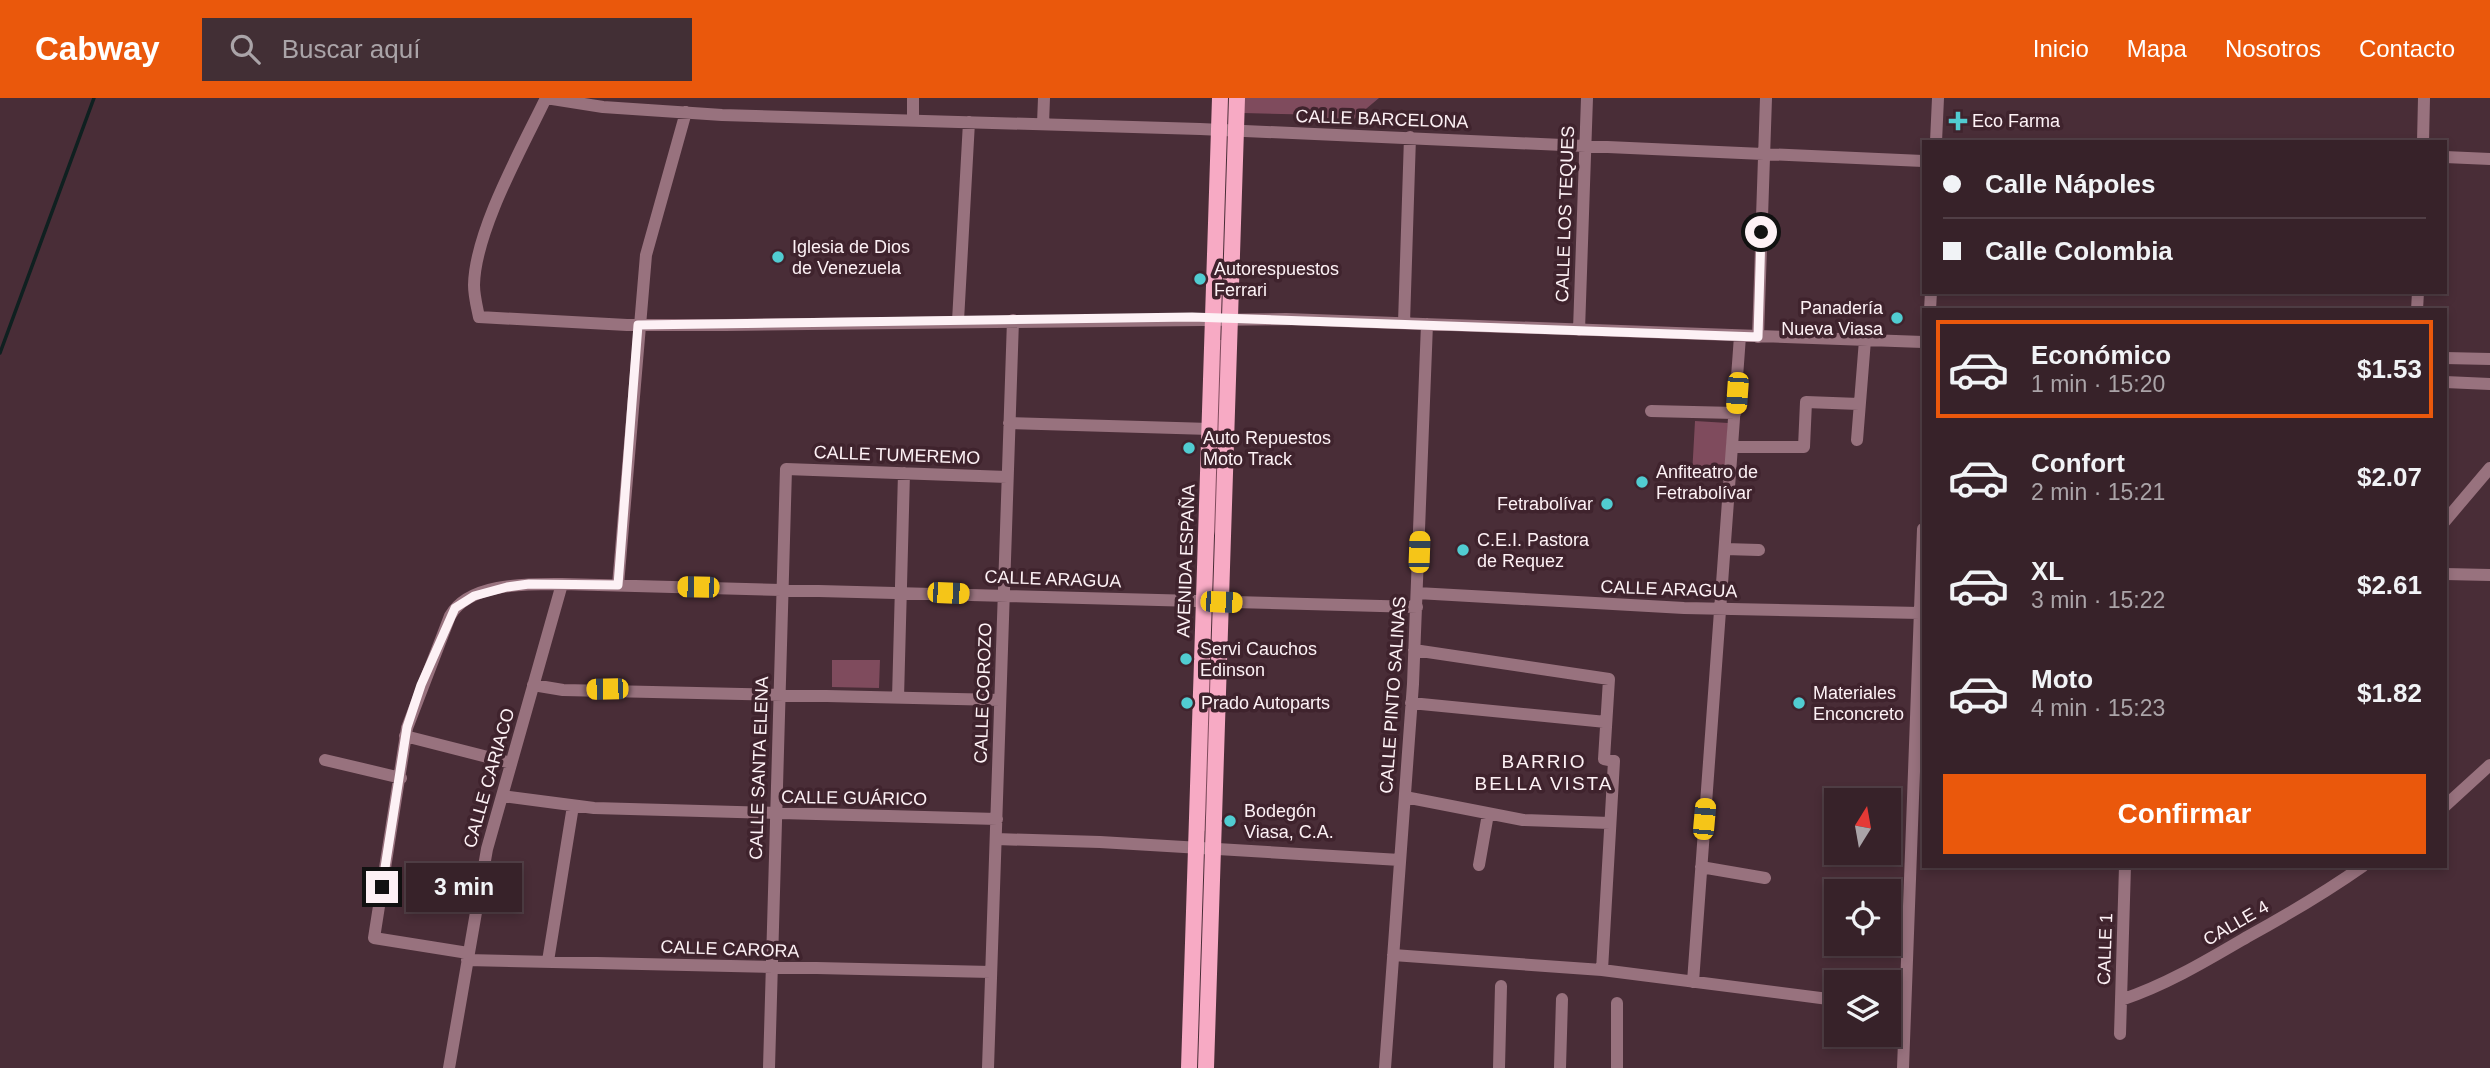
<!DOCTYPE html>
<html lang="es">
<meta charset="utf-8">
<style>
body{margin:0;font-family:Helvetica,sans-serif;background:#422f35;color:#f1f3f6;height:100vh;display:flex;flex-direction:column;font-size:26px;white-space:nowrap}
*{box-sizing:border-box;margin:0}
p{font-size:23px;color:#aaa4a8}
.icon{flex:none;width:38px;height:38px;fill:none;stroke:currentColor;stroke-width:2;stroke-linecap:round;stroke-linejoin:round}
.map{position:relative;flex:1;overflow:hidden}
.details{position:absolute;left:1922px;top:210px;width:525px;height:560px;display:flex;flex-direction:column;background:#372229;border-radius:0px;box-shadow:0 4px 10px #0003,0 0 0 2px #513f46}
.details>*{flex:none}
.banner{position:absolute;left:1922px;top:42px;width:525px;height:154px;border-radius:0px;box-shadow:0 4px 10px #0003,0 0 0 2px #513f46;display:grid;align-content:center;height:154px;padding:0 21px;background:#372229}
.needle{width:46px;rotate:11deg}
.buttons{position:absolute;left:1824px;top:690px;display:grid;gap:14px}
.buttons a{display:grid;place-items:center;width:77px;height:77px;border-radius:0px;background:#372229;box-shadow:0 4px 10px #0003,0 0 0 2px #513f46;font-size:35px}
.end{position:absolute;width:32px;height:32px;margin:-16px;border:9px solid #fdf1f5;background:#111;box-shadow:0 0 0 4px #111}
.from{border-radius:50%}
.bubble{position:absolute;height:49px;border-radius:0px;background:#372229;box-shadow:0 4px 10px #0003,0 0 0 2px #513f46;font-size:23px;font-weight:800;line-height:49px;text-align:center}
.car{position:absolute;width:21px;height:42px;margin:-21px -10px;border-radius:9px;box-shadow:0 0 5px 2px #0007;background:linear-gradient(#f5c518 24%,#345 0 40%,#f5c518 0 76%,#345 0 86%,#f5c518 0)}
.banner b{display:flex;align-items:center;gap:24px;height:66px;font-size:26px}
.banner b+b{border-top:2px solid #513f46}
.banner i{width:18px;height:18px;background:#f1f3f6}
ul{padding:12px 0 0;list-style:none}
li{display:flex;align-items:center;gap:21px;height:98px;margin:0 14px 10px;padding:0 7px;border:4px solid transparent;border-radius:0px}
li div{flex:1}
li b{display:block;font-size:26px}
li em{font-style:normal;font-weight:800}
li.active{border-color:#ea580c}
li>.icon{width:63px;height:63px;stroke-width:1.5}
.button{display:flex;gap:14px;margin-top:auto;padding:14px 21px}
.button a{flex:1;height:80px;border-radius:0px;background:#ea580c;color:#fff;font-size:28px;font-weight:800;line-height:80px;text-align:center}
header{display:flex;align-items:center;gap:42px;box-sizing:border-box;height:98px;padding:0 35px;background:#ea580c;color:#fff}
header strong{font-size:33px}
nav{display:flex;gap:38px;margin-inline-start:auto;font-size:24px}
.search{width:490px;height:63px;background:#422f35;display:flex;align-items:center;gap:18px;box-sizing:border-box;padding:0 24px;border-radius:0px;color:#aaa4a8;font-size:26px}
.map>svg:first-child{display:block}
.green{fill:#7f4b5d}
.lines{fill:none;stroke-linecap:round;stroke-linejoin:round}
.stream{stroke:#0f2020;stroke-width:3.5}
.minor{stroke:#98727e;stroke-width:12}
.major{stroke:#f7aac4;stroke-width:16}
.route{stroke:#fdf1f5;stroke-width:9}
.poi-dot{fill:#51ccd1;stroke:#3f232d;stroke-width:2.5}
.labels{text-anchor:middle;stroke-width:7;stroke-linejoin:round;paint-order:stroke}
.street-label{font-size:18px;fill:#fdf1f5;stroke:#3f232d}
.poi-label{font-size:18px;fill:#fdf1f5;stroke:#3f232d;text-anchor:start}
.neighbourhood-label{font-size:19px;letter-spacing:2px;fill:#fdf1f5;stroke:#3f232d}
</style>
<header>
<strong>Cabway</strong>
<div class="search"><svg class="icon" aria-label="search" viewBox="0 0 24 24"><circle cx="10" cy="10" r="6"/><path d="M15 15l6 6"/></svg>Buscar aquí</div>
<nav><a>Inicio</a><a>Mapa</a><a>Nosotros</a><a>Contacto</a></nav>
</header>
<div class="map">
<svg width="2490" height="970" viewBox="0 0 2490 970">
<rect width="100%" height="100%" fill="#492d37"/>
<path class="green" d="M 1244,0 L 1379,0 L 1354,21 L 1327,20 L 1326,17 L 1243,15 Z
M 1220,242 L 1222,242 L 1216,441 L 1212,426 Z
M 1695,323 L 1728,325 L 1725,379 L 1692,377 Z
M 832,562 L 880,562 L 879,590 L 832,589 Z
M 1209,576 L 1212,585 L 1205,733 L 1203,732 Z"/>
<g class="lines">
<path class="stream" d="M 0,255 L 94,0"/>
<path class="minor" d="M 546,0 C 522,50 475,133 474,187 C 474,198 477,209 479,219 L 627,227 L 725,227 L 1286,221 L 1923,244
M 546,0 L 603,9 L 722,17 L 1200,31 L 1923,63
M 913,22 L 913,0
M 1043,26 L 1044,0
M 1936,44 L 1938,0
M 2423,44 L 2424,0
M 2445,59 L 2490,61
M 1930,212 L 1931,194
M 2417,212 L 2418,194
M 958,223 L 969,24
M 1404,225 L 1410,39
M 1579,232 L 1587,0
M 1758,239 L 1766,0
M 2445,260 L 2490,261
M 2445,284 L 2490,286
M 1651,313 L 1735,315
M 1009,325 L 1210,331
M 1857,342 L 1865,242
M 1733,349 L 1804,349 L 1806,304 L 1859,306
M 2445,423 L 2490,370
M 1725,451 L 1759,452
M 2445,476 L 2490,477
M 618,487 L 646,157 L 686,14
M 1417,495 L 1684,510 L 1920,515
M 1414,552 L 1609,581 L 1604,661 L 1614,663 L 1602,872
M 533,587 L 563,592 L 1000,602
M 898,600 L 904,375
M 1411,605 L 1606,624
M 405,638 L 511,665
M 325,662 L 401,680
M 502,698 L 594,710 L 997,721
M 1405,699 L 1523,722 L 1610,725
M 2445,708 L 2490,667
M 996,741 L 1100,744 L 1400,762
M 1479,767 L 1488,716
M 1701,769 L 1765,780
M 468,855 L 374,840 L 407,630 L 450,518 C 469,484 529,486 562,486 L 1417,509
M 1393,857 L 1602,872 L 1836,902
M 467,862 L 991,874
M 548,863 L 573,708
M 1693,884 L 1740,238
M 1888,902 L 1905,902
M 2121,902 C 2166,887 2206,863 2247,839 C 2287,817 2326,794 2363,768
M 2120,936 L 2125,768
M 449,970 L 487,751 L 562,486
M 769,970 L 786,371 L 1007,379
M 988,970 L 1013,222
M 1385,970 L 1413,586 L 1427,226
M 1499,970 L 1501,888
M 1560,970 L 1562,901
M 1617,970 L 1617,905
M 1903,970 L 1923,431"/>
<path class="major" d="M 1189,970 L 1220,0
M 1206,970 L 1237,0"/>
</g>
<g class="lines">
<path class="route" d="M 382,789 L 407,629 L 421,587 L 455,510 L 474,498 L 507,489 L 529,486 L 618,487 L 638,227 L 1192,219 L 1758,239 L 1761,134"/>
</g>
<g class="poi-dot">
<path d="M1954.5 12.5h7v7h7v7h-7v7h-7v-7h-7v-7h7z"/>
<circle cx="778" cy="159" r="7"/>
<circle cx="1200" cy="181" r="7"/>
<circle cx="1897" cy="220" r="7"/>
<circle cx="1189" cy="350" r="7"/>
<circle cx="1642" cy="384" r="7"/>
<circle cx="1607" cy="406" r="7"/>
<circle cx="1463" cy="452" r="7"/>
<circle cx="1186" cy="561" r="7"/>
<circle cx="1187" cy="605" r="7"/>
<circle cx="1799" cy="605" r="7"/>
<circle cx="1230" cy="723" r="7"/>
</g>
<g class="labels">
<g class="street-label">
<text transform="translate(1382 21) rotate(2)" y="6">CALLE BARCELONA</text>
<text transform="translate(1565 116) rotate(-88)" y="6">CALLE LOS TEQUES</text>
<text transform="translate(897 357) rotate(2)" y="6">CALLE TUMEREMO</text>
<text transform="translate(1186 463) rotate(-88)" y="6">AVENIDA ESPAÑA</text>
<text transform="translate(1053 481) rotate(2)" y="6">CALLE ARAGUA</text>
<text transform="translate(1669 491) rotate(2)" y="6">CALLE ARAGUA</text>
<text transform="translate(983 595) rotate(-88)" y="6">CALLE COROZO</text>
<text transform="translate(1393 597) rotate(-86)" y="6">CALLE PINTO SALINAS</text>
<text transform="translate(759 670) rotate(-88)" y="6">CALLE SANTA ELENA</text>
<text transform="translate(489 680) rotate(-74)" y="6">CALLE CARIACO</text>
<text transform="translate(854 700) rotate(1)" y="6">CALLE GUÁRICO</text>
<text transform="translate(2236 825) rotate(-30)" y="6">CALLE 4</text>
<text transform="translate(730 851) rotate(2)" y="6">CALLE CARORA</text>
<text transform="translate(2105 851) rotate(-88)" y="6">CALLE 1</text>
</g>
<g class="poi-label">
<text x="1972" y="29">Eco Farma</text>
<text x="792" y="155">Iglesia de Dios<tspan x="792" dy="21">de Venezuela</tspan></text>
<text x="1214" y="177">Autorespuestos<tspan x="1214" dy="21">Ferrari</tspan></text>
<text x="1883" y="216" text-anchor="end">Panadería<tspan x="1883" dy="21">Nueva Viasa</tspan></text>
<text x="1203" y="346">Auto Repuestos<tspan x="1203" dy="21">Moto Track</tspan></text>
<text x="1656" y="380">Anfiteatro de<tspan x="1656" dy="21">Fetrabolívar</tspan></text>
<text x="1593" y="412" text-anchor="end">Fetrabolívar</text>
<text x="1477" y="448">C.E.I. Pastora<tspan x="1477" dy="21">de Requez</tspan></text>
<text x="1200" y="557">Servi Cauchos<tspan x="1200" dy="21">Edinson</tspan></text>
<text x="1813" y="601">Materiales<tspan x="1813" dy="21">Enconcreto</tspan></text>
<text x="1201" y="611">Prado Autoparts</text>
<text x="1244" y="719">Bodegón<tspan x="1244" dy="21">Viasa, C.A.</tspan></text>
</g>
<g class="neighbourhood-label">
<text x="1544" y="670">BARRIO<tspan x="1544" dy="22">BELLA VISTA</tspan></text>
</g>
</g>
</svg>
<div class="buttons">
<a><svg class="needle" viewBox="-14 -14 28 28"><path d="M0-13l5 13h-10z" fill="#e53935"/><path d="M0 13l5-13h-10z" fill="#aaa4a8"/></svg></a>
<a><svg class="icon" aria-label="locate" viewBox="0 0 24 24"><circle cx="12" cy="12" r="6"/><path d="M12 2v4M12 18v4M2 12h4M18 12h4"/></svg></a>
<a><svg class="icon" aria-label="layers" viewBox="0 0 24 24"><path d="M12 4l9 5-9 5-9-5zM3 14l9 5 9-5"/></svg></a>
</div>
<i class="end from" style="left:1761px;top:134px"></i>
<i class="end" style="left:382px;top:789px"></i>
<div class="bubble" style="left:406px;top:765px;width:116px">3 min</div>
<i class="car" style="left:1737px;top:295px;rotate:184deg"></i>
<i class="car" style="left:1419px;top:454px;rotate:2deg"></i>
<i class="car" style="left:698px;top:489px;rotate:271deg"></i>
<i class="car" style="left:948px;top:495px;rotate:92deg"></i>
<i class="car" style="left:1221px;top:504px;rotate:92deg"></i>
<i class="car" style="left:607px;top:591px;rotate:269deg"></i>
<i class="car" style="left:1704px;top:721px;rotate:5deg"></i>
<div class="banner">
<b><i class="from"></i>Calle Nápoles</b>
<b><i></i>Calle Colombia</b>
</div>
<section class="details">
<ul>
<li class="active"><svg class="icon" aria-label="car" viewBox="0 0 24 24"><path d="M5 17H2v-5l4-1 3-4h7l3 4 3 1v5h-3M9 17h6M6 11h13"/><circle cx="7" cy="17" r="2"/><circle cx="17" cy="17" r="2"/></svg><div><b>Económico</b><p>1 min · 15:20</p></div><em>$1.53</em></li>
<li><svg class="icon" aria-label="car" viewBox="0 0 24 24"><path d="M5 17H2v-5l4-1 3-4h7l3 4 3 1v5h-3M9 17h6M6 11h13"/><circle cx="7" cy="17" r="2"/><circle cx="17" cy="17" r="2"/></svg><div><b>Confort</b><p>2 min · 15:21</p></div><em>$2.07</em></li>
<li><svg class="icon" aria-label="car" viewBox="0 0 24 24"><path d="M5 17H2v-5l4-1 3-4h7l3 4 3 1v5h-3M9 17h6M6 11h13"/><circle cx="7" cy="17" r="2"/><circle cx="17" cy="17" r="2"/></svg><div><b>XL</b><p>3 min · 15:22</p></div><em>$2.61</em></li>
<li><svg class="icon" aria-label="car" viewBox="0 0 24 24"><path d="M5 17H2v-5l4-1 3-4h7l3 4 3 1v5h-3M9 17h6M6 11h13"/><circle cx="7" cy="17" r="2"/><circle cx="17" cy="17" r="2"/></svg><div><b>Moto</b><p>4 min · 15:23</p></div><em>$1.82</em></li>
</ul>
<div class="button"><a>Confirmar</a></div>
</section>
</div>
